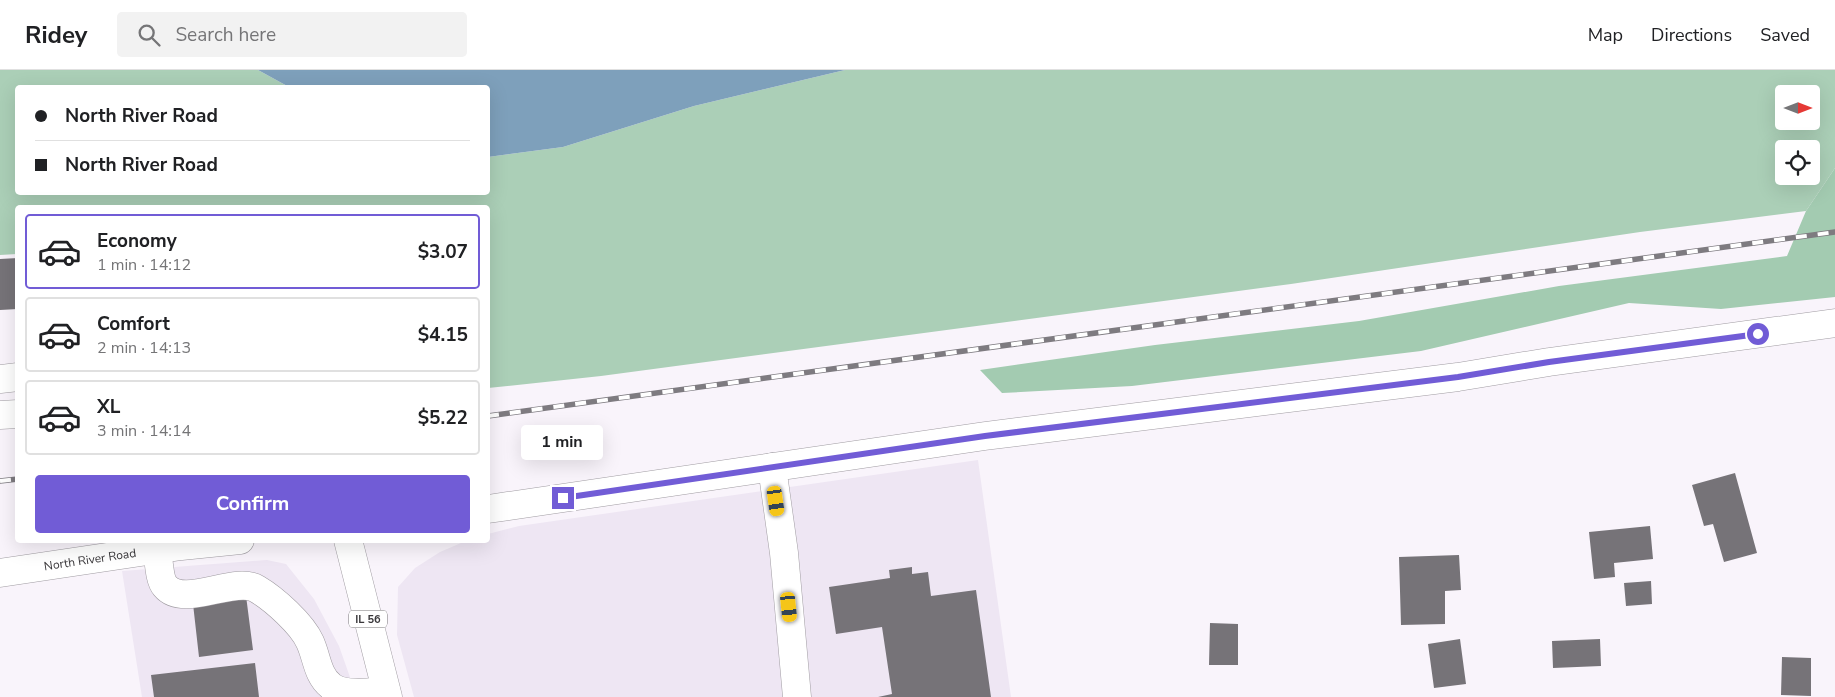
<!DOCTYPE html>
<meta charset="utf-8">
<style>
body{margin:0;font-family:"Nunito Sans",sans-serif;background:#f2f2f2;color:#202124;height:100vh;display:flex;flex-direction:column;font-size:19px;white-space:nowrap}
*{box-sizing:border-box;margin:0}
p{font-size:16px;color:#757577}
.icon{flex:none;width:28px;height:28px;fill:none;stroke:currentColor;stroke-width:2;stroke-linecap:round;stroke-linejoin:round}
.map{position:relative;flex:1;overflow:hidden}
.drawer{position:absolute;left:15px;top:135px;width:475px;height:338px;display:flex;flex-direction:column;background:#fff;border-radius:5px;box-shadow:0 5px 20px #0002}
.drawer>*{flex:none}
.banner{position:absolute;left:15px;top:15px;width:475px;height:110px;border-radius:5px;box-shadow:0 5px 20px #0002;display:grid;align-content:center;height:110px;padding:0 20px;background:#fff}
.needle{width:32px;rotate:90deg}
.controls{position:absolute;left:1775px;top:15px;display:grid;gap:10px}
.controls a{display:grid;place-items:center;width:45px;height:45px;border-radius:5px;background:#fff;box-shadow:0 5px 20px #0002;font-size:25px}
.end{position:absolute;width:22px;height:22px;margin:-11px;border:6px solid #715cd6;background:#fff;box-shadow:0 0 0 2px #fff}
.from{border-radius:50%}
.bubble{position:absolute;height:35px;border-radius:5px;background:#fff;box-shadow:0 5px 20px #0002;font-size:16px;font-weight:700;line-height:35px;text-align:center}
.car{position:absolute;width:15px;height:30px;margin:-15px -8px;border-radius:6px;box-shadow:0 0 4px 1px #0007;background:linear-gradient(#f5c518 24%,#345 0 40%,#f5c518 0 76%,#345 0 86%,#f5c518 0)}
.banner b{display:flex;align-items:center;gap:18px;height:48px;font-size:19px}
.banner b+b{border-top:1px solid #e0e0e0}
.banner i{width:12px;height:12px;background:#202124}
ul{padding:9px 0 0;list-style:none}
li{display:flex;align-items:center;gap:15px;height:75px;margin:0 10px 8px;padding:0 10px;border:2px solid #e0e0e0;border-radius:5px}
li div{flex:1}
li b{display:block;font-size:19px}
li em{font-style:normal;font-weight:700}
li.active{border-color:#715cd6}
li>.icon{width:45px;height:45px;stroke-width:1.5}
.cta{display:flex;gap:10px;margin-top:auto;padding:10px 20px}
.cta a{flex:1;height:58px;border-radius:5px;background:#715cd6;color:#fff;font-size:20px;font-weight:700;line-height:58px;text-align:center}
header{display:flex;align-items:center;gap:30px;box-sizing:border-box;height:70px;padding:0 25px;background:#fff;border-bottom:1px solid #e0e0e0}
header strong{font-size:24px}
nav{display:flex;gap:28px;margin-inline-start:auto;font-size:18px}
.search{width:350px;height:45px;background:#f2f2f2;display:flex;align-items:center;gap:12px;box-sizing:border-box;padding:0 18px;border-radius:5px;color:#757577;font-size:19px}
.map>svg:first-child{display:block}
.built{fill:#eee6f3}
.green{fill:#abcfb7;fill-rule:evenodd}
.forest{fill:#a3cbb1}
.water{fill:#7ea0bb}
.building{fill:#767378}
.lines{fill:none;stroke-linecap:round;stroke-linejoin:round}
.minor-casing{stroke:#a09ca2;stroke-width:29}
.major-casing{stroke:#a09ca2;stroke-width:29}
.minor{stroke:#fff;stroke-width:28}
.major{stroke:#fff;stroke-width:28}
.rail-casing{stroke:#7e7b80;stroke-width:5.5}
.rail{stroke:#fff;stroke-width:4;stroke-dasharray:11;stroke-linecap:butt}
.route{stroke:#715cd6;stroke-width:6}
.labels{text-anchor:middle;stroke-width:5;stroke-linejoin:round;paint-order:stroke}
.shield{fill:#fff;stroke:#747375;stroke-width:1}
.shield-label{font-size:11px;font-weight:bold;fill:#39373a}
.street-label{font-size:12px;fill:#39373a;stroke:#fff}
</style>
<header>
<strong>Ridey</strong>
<div class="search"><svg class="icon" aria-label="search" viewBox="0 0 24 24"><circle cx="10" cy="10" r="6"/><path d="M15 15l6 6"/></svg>Search here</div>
<nav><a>Map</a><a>Directions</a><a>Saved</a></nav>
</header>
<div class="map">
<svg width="1835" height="627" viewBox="0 0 1835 627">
<rect width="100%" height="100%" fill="#f9f4fb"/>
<path class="built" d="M 978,390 L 1011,627 L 414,627 L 397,565 L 398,517 L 415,498 L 440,482 L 468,470 L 488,470 L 488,464 L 519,456 Z
M 267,490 L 286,494 L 314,529 L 339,576 L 357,627 L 142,627 L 122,501 Z"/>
<path class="green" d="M 0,0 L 258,0 L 289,17 L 18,18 L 18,122 L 488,122 L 488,87 L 563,77 L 694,36 L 845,0 L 1835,0 L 1835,98 L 1806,141 L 1640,162 L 1291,214 L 601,306 L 488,318 L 488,138 L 18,138 L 17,184 L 0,185 ZM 1784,24 L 1811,24 L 1811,51 L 1784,51 ZM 1784,79 L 1811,79 L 1811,106 L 1784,106 Z"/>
<path class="forest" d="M 1835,98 L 1835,227 L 1721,239 L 1629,233 L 1421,281 L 1132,316 L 1002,323 L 980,300 L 1155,275 L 1359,251 L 1559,216 L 1787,186 L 1806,141 Z"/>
<path class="water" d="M 258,0 L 845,0 L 694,36 L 563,77 L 488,87 L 488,18 L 289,17 Z"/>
<path class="building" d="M 18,188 L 18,239 L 0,240 L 0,189 Z
M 1735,403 L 1757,483 L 1724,492 L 1713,454 L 1704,456 L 1692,415 Z
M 1650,456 L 1653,489 L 1614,493 L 1615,507 L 1594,509 L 1589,462 Z
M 1459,485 L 1461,520 L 1445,521 L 1445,554 L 1401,555 L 1399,487 Z
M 912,497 L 912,504 L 928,502 L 931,526 L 976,520 L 991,627 L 878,627 L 892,624 L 882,557 L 836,564 L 829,517 L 890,508 L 889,500 Z
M 1651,511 L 1652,534 L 1626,536 L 1624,513 Z
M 245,518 L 253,580 L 199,587 L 192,525 Z
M 1210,553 L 1238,554 L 1238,595 L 1209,595 Z
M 1460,569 L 1466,614 L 1434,618 L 1428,574 Z
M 1600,569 L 1601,596 L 1553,598 L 1552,571 Z
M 1782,587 L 1811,588 L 1811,626 L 1781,625 Z
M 255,593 L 259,627 L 154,627 L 151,605 Z"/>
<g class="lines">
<defs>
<path id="minor" d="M 772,397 L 784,483 L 797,627
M 157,480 C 159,490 159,509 165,516 C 184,539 235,505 257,519 C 274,529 302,554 310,572 C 317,587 317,605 331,616 C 344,627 370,622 386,621"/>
<g id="major">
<path d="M 0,309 L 18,307"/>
<path d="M 0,345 L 18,344"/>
<path d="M 488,439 L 985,366 L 1458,307 L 1549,292 L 1835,253"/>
<path d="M 348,470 L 388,627"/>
<path id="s1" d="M 0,503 L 181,476 L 240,470"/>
</g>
</defs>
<use href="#minor" class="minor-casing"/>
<use href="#major" class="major-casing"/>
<use href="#minor" class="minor"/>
<use href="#major" class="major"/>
<defs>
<path id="rail" d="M 488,346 L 1835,162
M 0,411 L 18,409"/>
</defs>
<use href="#rail" class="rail-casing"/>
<use href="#rail" class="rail"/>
</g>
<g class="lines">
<path class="route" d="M 563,428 L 985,366 L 1458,307 L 1549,292 L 1758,264"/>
</g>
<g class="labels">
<rect class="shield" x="349" y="540.5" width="38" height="17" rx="4"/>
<g class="shield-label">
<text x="368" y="553">IL 56</text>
</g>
<g class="street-label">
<text dy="4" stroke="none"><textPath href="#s1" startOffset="91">North River Road</textPath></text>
</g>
</g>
</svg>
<div class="controls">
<a><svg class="needle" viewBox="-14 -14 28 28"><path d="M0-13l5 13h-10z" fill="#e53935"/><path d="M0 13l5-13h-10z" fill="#757577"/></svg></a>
<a><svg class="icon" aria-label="locate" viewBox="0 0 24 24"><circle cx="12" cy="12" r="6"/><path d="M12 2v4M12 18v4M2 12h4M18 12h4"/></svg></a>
</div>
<i class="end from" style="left:1758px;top:264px"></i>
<i class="end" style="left:563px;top:428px"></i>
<div class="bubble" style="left:521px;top:355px;width:82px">1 min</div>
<i class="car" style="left:776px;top:431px;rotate:172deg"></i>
<i class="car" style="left:789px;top:537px;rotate:174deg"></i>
<div class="banner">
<b><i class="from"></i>North River Road</b>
<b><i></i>North River Road</b>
</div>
<section class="drawer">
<ul>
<li class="active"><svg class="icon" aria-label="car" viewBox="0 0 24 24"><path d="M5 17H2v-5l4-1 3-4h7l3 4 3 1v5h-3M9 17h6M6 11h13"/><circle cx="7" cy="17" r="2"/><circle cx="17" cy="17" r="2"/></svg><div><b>Economy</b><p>1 min · 14:12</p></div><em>$3.07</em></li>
<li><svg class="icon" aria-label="car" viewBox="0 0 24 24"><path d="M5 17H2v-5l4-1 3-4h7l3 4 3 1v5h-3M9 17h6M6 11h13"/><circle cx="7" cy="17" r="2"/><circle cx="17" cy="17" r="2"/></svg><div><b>Comfort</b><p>2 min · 14:13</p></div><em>$4.15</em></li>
<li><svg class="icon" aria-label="car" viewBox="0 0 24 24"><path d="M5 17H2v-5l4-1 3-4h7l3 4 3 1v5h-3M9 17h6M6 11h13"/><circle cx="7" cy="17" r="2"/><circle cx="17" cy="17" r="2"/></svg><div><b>XL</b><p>3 min · 14:14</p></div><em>$5.22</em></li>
</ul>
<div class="cta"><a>Confirm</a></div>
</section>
</div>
